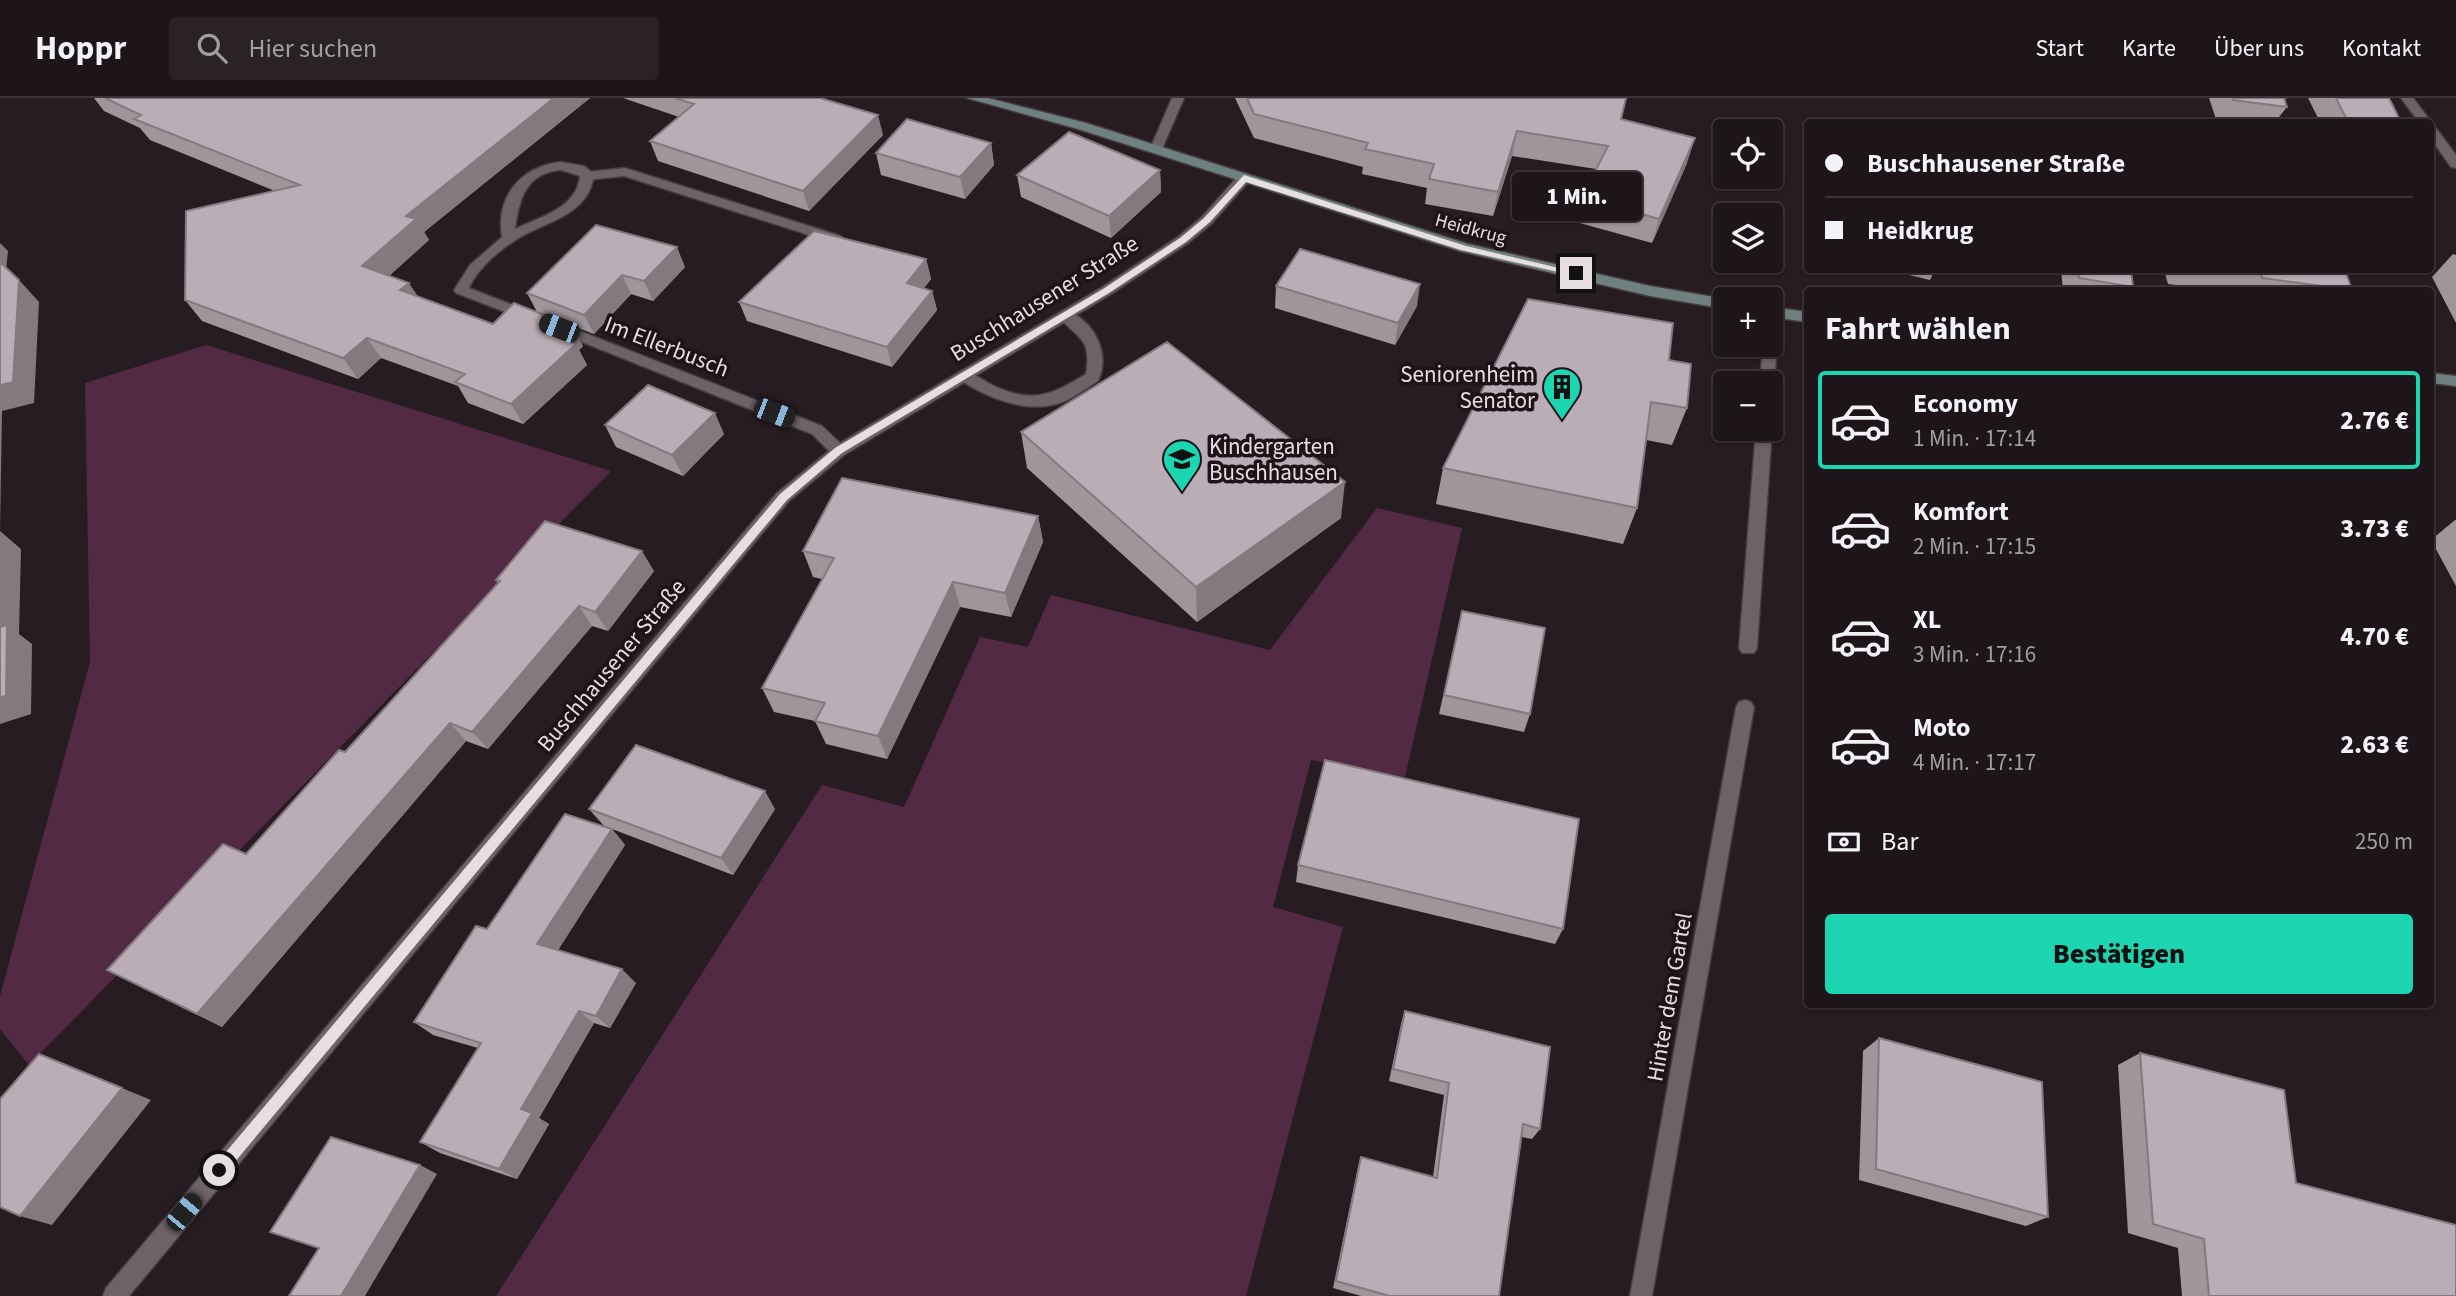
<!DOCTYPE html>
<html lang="de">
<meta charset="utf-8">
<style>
body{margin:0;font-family:"Source Sans 3",sans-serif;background:#2a2227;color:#f1f3f6;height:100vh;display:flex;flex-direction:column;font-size:26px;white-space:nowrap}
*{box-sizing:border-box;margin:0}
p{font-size:23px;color:#a09fa2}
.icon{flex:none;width:38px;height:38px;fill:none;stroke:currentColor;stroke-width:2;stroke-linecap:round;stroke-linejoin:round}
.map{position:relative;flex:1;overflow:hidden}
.panel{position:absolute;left:1804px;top:189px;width:630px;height:721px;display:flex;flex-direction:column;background:#1d151a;border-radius:7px;box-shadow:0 2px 5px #0004,0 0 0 2px #3b3439}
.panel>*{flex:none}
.guide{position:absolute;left:1804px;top:21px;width:630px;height:154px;border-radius:7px;box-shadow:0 2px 5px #0004,0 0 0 2px #3b3439;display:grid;align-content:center;height:154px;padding:0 21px;background:#1d151a}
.buttons{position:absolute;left:1713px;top:21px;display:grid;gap:14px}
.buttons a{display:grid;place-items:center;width:70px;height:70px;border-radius:7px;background:#1d151a;box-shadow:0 2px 5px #0004,0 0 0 2px #3b3439;font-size:35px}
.end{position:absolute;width:32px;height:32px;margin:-16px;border:9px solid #e6dee2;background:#111;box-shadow:0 0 0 4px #111}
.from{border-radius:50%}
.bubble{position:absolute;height:49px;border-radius:7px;background:#1d151a;box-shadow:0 2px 5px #0004,0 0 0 2px #3b3439;font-size:23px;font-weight:800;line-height:49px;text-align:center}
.car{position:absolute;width:21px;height:42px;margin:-21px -10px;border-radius:9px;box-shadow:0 0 5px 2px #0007;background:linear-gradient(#222 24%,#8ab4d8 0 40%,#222 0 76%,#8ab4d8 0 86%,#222 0)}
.guide b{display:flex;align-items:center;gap:24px;height:66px;font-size:26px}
.guide b+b{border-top:2px solid #3b3439}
.guide i{width:18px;height:18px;background:#f1f3f6}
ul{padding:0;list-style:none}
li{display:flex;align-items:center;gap:21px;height:98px;margin:0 14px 10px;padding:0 7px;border:4px solid transparent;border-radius:7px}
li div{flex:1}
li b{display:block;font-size:26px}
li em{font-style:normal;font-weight:800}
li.current{border-color:#1cd5b1}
li>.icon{width:63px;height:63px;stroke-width:1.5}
h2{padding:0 21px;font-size:32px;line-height:84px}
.pay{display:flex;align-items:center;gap:18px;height:77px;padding:0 21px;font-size:26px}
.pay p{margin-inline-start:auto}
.button{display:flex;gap:14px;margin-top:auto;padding:14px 21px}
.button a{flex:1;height:80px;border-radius:7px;background:#1cd5b1;color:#111;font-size:28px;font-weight:800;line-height:80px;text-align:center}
header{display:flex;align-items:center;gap:42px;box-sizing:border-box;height:98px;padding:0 35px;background:#1d151a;border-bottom:2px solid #3b3439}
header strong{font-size:33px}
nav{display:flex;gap:38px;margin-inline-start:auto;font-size:24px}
.search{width:490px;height:63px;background:#2a2227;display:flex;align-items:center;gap:18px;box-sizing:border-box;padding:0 24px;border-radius:7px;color:#a09fa2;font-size:26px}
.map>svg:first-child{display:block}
.green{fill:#522a43}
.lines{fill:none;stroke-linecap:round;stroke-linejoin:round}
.lane-casing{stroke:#433b3f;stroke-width:3}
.street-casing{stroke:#433b3f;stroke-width:3}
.secondary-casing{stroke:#433b3f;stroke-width:3}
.lane{fill:#6e6168;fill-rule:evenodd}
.street{fill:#6e6168;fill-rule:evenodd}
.secondary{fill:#6f817f;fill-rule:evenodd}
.wall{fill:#a1959c}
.shaded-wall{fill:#83797f}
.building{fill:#bbadb5;stroke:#83797f;stroke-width:2}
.route{fill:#e6dee2}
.labels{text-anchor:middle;stroke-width:7;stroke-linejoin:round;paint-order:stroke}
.far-street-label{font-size:19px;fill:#e6dee2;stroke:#1d1319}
.street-label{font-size:23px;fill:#e6dee2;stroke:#1d1319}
.poi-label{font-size:23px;fill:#e6dee2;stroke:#1d1319;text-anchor:end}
</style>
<header>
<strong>Hoppr</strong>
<div class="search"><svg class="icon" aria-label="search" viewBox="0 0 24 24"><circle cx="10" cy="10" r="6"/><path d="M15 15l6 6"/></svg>Hier suchen</div>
<nav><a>Start</a><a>Karte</a><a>Über uns</a><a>Kontakt</a></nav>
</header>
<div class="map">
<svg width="2456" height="1198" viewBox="0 0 2456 1198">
<rect width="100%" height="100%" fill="#271c22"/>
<path class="green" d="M 206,247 L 611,373 L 29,967 L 0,931 L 0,898 L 90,564 L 85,285 Z
M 1377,410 L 1462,430 L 1405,679 L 1311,662 L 1273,809 L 1343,829 L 1246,1198 L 496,1198 L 822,687 L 904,709 L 980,539 L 1028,549 L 1051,497 L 1270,552 Z"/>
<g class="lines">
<defs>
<path id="lane" d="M 625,70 L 841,138 L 843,141 L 841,144 L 831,144 L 624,78 L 587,82 L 580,78 L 587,74 Z
M 1772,209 L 1779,214 L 1778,230 L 1771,235 Z
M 1065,212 C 1094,222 1111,255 1098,283 C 1086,290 1074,300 1060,305 C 1026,316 988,300 960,282 L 958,278 L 965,273 C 975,276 984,283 994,288 C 1034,306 1051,297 1086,276 C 1092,238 1077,242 1058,217 Z
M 1771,242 L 1777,247 L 1774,285 L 1771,289 L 1771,285 L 1760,285 L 1763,247 L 1771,247 Z
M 1771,330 L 1772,331 L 1757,550 L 1754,555 L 1742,555 L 1739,550 L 1756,331 Z"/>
<path id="street" d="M 1172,0 L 1184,0 L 1162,51 L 1156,55 L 1151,54 L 1150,51 Z
M 2401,0 L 2413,0 L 2429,21 L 2431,24 L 2431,25 L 2419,24 Z
M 2431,28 L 2435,29 L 2456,57 L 2456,70 L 2451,69 L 2431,41 Z
M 561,64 L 584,68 L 594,76 C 590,114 553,122 524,137 C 503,149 479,168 469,190 L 536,216 L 536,222 L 526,222 L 456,195 L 454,192 L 470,167 L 502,139 C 495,99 521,68 561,64 ZM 561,72 L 580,78 C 577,110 540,119 515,131 C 519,101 526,75 561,72 Z
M 1244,76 L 1249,77 L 1249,83 L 1212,125 L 1188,145 L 1111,196 L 844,357 L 789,403 L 129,1198 L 103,1198 L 106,1190 L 777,395 L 829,353 L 812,336 L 552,232 L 550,229 L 552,226 L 562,226 L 822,328 L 840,345 L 1101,190 L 1178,139 L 1202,119 L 1239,77 Z
M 1745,602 L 1751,604 L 1754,609 L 1652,1198 L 1630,1198 L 1736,609 L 1739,604 Z"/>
<path id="secondary" d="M 967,0 L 988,0 L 1086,25 L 1468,146 L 1650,188 L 1726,201 L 1726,211 L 1650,198 L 1460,153 L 1078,31 Z
M 1771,209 L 1808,214 L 1808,224 L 1771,219 Z
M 2431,275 L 2456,278 L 2456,288 L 2431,285 Z"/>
</defs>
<use href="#lane" class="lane-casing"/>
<use href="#street" class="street-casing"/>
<use href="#secondary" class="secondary-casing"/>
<use href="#lane" class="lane"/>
<use href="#street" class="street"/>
<use href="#secondary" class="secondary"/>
</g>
<path class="wall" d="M 94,0 L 590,0 L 424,134 L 429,142 L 389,178 L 418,199 L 493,226 L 537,214 L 527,195 L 596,127 L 685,169 L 653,203 L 631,196 L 594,236 L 544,217 L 583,248 L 579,252 L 587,267 L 523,326 L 468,305 L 458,288 L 381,260 L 358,281 L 202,223 L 185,202 L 275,93 L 150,42 L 140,30 L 104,13 Z
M 623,0 L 820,0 L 883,37 L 809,113 L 658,63 L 650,43 L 679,19 Z
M 1235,0 L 1626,0 L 1621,21 L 1687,65 L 1652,145 L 1576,124 L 1582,99 L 1596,71 L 1512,58 L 1493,118 L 1425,106 L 1427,90 L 1362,76 L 1363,69 L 1254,40 Z
M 2209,0 L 2288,0 L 2284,1 L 2287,9 L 2275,24 L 2217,24 Z
M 2308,0 L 2389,0 L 2401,24 L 2320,24 Z
M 991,45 L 994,67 L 965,101 L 881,77 L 876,55 Z
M 1160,72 L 1161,94 L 1111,140 L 1021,99 L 1017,77 Z
M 2453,156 L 2456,157 L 2456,225 L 2432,179 Z
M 926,161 L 931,181 L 924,190 L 932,193 L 937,212 L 892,269 L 747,223 L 739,204 Z
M 1888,172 L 1935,172 L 1930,182 Z
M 2061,172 L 2131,172 L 2133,189 L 2130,192 L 2063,192 Z
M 2164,172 L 2345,172 L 2352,192 L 2220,192 L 2168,186 Z
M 1276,188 L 1417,208 L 1395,247 L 1275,210 Z
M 1669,262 L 1687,310 L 1672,347 L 1646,342 L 1637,410 L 1623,446 L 1436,406 L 1443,370 Z
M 605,327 L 724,336 L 683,378 L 616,349 Z
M 1021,334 L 1341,420 L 1197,524 L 1027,370 Z
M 1038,418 L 1043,444 L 1011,519 L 960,509 L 887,661 L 826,646 L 815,623 L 774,614 L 762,590 L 822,481 L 813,479 L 803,453 Z
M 2455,422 L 2456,422 L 2456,488 L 2431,442 Z
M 654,473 L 608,533 L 592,528 L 488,651 L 466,643 L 222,929 L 107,872 L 246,756 L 345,654 L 498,485 L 496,482 Z
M 1462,513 L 1530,616 L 1524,634 L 1439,616 Z
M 589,711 L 775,711 L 733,777 L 612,731 L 625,747 L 558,852 L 636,885 L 610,930 L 594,925 L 539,1020 L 549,1026 L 517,1081 L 440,1055 L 420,1044 L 478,950 L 433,937 L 414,924 L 604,728 Z
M 1298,767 L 1563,831 L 1555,846 L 1296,784 Z
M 1405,913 L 1540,1031 L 1532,1041 L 1522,1039 L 1499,1198 L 1361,1198 L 1333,1190 L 1358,1069 L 1361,1059 L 1433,1079 L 1444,997 L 1389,983 L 1401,926 Z
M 1879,940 L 2048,1119 L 2026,1128 L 1859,1082 L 1863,953 Z
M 2140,955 L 2296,1085 L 2456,1198 L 2182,1198 L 2178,1150 L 2128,1135 L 2118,967 Z"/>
<path class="shaded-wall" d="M 554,0 L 590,0 L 424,134 L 429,142 L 376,189 L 362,168 L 406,118 Z
M 878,17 L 883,37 L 809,113 L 803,93 Z
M 1517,33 L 1512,58 L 1493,118 L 1498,94 Z
M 1695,40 L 1687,65 L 1652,145 L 1659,121 Z
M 991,45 L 994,67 L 965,101 L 960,79 Z
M 1160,72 L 1161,94 L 1111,140 L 1109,118 Z
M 0,145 L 8,153 L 6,172 L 0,165 Z
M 677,149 L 685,169 L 653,203 L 644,183 Z
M 926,161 L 931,181 L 912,205 L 907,185 Z
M 622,177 L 631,196 L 594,236 L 584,217 Z
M 19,182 L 39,204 L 34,305 L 2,313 L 0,433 L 21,451 L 19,536 L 32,546 L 31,616 L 0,626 L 0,287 Z
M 409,185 L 423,206 L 400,192 Z
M 1420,186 L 1417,208 L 1395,247 L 1398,225 Z
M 932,193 L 937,212 L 892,269 L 887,249 Z
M 572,228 L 583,248 L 579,252 L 587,267 L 523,326 L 511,306 L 560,240 Z
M 367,240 L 381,260 L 358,281 L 343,260 Z
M 715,315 L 724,336 L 683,378 L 672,357 Z
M 1345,384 L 1341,420 L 1197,524 L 1196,489 Z
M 1038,418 L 1043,444 L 1011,519 L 1005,495 Z
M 642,453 L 654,473 L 608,533 L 595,514 Z
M 953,484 L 960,509 L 887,661 L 878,638 Z
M 579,508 L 592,528 L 488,651 L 472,634 Z
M 450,625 L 466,643 L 222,929 L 197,916 Z
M 765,693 L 775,711 L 733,777 L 721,760 Z
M 612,731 L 625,747 L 553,860 L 537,846 Z
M 622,871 L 636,885 L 610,930 L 596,918 Z
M 579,913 L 594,925 L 539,1020 L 549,1026 L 517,1081 L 499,1071 L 521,1011 Z
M 122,990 L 151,1002 L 52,1127 L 20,1118 Z
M 420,1067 L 437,1076 L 365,1198 L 341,1198 Z"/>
<path class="building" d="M 105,0 L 554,0 L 406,118 L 416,121 L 362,168 L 409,185 L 400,192 L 493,226 L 514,205 L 572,228 L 560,240 L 576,246 L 511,306 L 455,284 L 465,276 L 367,240 L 343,260 L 185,202 L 186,113 L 300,87 L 134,21 L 141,17 Z
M 675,0 L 820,0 L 878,17 L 803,93 L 650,43 L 694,6 Z
M 1247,0 L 1626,0 L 1621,21 L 1695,40 L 1659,121 L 1582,99 L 1608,48 L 1517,33 L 1498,94 L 1429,81 L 1434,66 L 1365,51 L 1368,45 L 1254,16 Z
M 2232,0 L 2284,0 L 2287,9 L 2233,2 Z
M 2336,0 L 2389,0 L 2401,24 L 2348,24 Z
M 907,21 L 991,45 L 960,79 L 876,55 Z
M 1069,34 L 1160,72 L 1109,118 L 1017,77 Z
M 596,127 L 677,149 L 644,183 L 622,177 L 584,217 L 527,195 Z
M 814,133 L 926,161 L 907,185 L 932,193 L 887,249 L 739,204 Z
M 1300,151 L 1420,186 L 1398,225 L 1276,188 Z
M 0,164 L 19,182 L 13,284 L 0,287 Z
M 2078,172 L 2131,172 L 2133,189 L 2079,180 Z
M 2246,172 L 2345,172 L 2352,192 L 2262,180 L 2260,173 Z
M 1528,201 L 1673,225 L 1669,262 L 1691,266 L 1687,310 L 1651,304 L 1637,410 L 1443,370 Z
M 1167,244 L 1345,384 L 1196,489 L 1021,334 Z
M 648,287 L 715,315 L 672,357 L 605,327 Z
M 842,380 L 1038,418 L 1005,495 L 953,484 L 878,638 L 815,623 L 825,605 L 762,590 L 834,460 L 803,453 Z
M 545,423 L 642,453 L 595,514 L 579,508 L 472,634 L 450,625 L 197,916 L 107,872 L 223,746 L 246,756 L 339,652 L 345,654 L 500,483 L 496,482 Z
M 1462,513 L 1545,530 L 1530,616 L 1444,597 Z
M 7,527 L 6,598 L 0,599 L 0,529 Z
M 636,647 L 765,693 L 721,760 L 589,711 Z
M 1325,662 L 1579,721 L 1563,831 L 1298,767 Z
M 565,716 L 612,731 L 537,846 L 622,871 L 596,918 L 579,913 L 521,1011 L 532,1015 L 499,1071 L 420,1044 L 481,945 L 414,924 L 476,828 L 487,831 Z
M 1405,913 L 1550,949 L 1540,1031 L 1523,1026 L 1499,1198 L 1390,1198 L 1336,1183 L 1361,1059 L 1437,1080 L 1449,985 L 1393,971 Z
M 1879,940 L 2042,984 L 2048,1119 L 1876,1071 Z
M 2140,955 L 2284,992 L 2296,1085 L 2456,1127 L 2456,1198 L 2209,1198 L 2204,1141 L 2153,1126 Z
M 39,956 L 122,990 L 20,1118 L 0,1109 L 0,1001 Z
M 331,1039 L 420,1067 L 341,1198 L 289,1198 L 319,1150 L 270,1134 Z"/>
<path class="route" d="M 1244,77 L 1466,148 L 1580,175 L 1576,178 L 1461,152 L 1246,84 L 1210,124 L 1186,144 L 1109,195 L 842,355 L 787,402 L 224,1077 L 215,1077 L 215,1067 L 780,396 L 835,350 L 1103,191 L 1180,140 L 1204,120 Z"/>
<defs>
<symbol id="building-pin" viewBox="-11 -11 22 30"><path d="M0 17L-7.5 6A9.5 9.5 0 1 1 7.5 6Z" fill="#1cd5b1" stroke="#1d1319"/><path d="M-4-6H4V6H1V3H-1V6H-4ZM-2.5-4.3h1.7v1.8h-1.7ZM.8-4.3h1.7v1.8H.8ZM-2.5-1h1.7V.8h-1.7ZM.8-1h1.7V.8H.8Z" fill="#111"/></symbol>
<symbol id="school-pin" viewBox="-11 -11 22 30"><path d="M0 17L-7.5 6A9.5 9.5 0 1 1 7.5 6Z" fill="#1cd5b1" stroke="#1d1319"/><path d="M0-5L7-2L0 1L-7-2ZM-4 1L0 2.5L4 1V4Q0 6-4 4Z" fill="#111"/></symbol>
</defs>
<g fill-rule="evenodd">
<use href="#building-pin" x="1540" y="267" width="44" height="60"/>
<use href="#school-pin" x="1160" y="339" width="44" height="60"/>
</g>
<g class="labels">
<g class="far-street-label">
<text transform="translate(1471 130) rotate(15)" y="7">Heidkrug</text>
</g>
<g class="street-label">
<text transform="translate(1044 200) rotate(-32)" y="8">Buschhausener Straße</text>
<text transform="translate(667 248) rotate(21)" y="8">Im Ellerbusch</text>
<text transform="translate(611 567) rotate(-50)" y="8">Buschhausener Straße</text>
<text transform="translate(1669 899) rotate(-80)" y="8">Hinter dem Gartel</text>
</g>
<g class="poi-label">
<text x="1535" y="284">Seniorenheim<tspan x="1535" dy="26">Senator</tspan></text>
<text x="1209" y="356" text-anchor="start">Kindergarten<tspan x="1209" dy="26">Buschhausen</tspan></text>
</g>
</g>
</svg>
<div class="buttons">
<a><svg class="icon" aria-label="locate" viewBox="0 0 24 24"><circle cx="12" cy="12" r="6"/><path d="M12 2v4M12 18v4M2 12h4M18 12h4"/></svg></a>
<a><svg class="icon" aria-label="layers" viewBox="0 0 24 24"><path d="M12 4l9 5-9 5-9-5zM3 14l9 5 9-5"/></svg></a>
<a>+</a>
<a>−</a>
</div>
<i class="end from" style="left:219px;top:1072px"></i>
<i class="end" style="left:1576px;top:175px"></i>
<div class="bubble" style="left:1512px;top:74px;width:130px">1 Min.</div>
<i class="car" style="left:559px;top:230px;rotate:291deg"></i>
<i class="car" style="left:774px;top:315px;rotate:111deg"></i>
<i class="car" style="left:184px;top:1114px;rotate:40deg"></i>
<div class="guide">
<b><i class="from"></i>Buschhausener Straße</b>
<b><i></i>Heidkrug</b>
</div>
<section class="panel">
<h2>Fahrt wählen</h2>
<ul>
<li class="current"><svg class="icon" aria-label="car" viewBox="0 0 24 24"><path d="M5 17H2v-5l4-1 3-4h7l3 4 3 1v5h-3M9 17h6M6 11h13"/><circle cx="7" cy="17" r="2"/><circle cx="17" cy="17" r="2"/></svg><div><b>Economy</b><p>1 Min. · 17:14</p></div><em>2.76 €</em></li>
<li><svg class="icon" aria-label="car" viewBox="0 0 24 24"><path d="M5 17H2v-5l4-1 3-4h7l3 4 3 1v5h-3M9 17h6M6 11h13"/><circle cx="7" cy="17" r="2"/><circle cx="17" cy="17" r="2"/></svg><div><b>Komfort</b><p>2 Min. · 17:15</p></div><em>3.73 €</em></li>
<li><svg class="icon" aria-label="car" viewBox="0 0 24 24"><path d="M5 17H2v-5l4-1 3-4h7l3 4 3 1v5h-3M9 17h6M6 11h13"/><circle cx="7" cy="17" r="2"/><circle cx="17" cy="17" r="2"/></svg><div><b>XL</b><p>3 Min. · 17:16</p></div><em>4.70 €</em></li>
<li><svg class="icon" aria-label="car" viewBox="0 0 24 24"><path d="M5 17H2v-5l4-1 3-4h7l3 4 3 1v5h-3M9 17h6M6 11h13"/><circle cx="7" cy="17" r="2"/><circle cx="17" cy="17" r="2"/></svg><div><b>Moto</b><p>4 Min. · 17:17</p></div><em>2.63 €</em></li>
</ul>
<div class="pay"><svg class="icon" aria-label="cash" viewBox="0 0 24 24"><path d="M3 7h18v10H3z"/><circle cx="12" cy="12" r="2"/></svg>Bar<p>250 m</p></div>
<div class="button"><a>Bestätigen</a></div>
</section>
</div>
